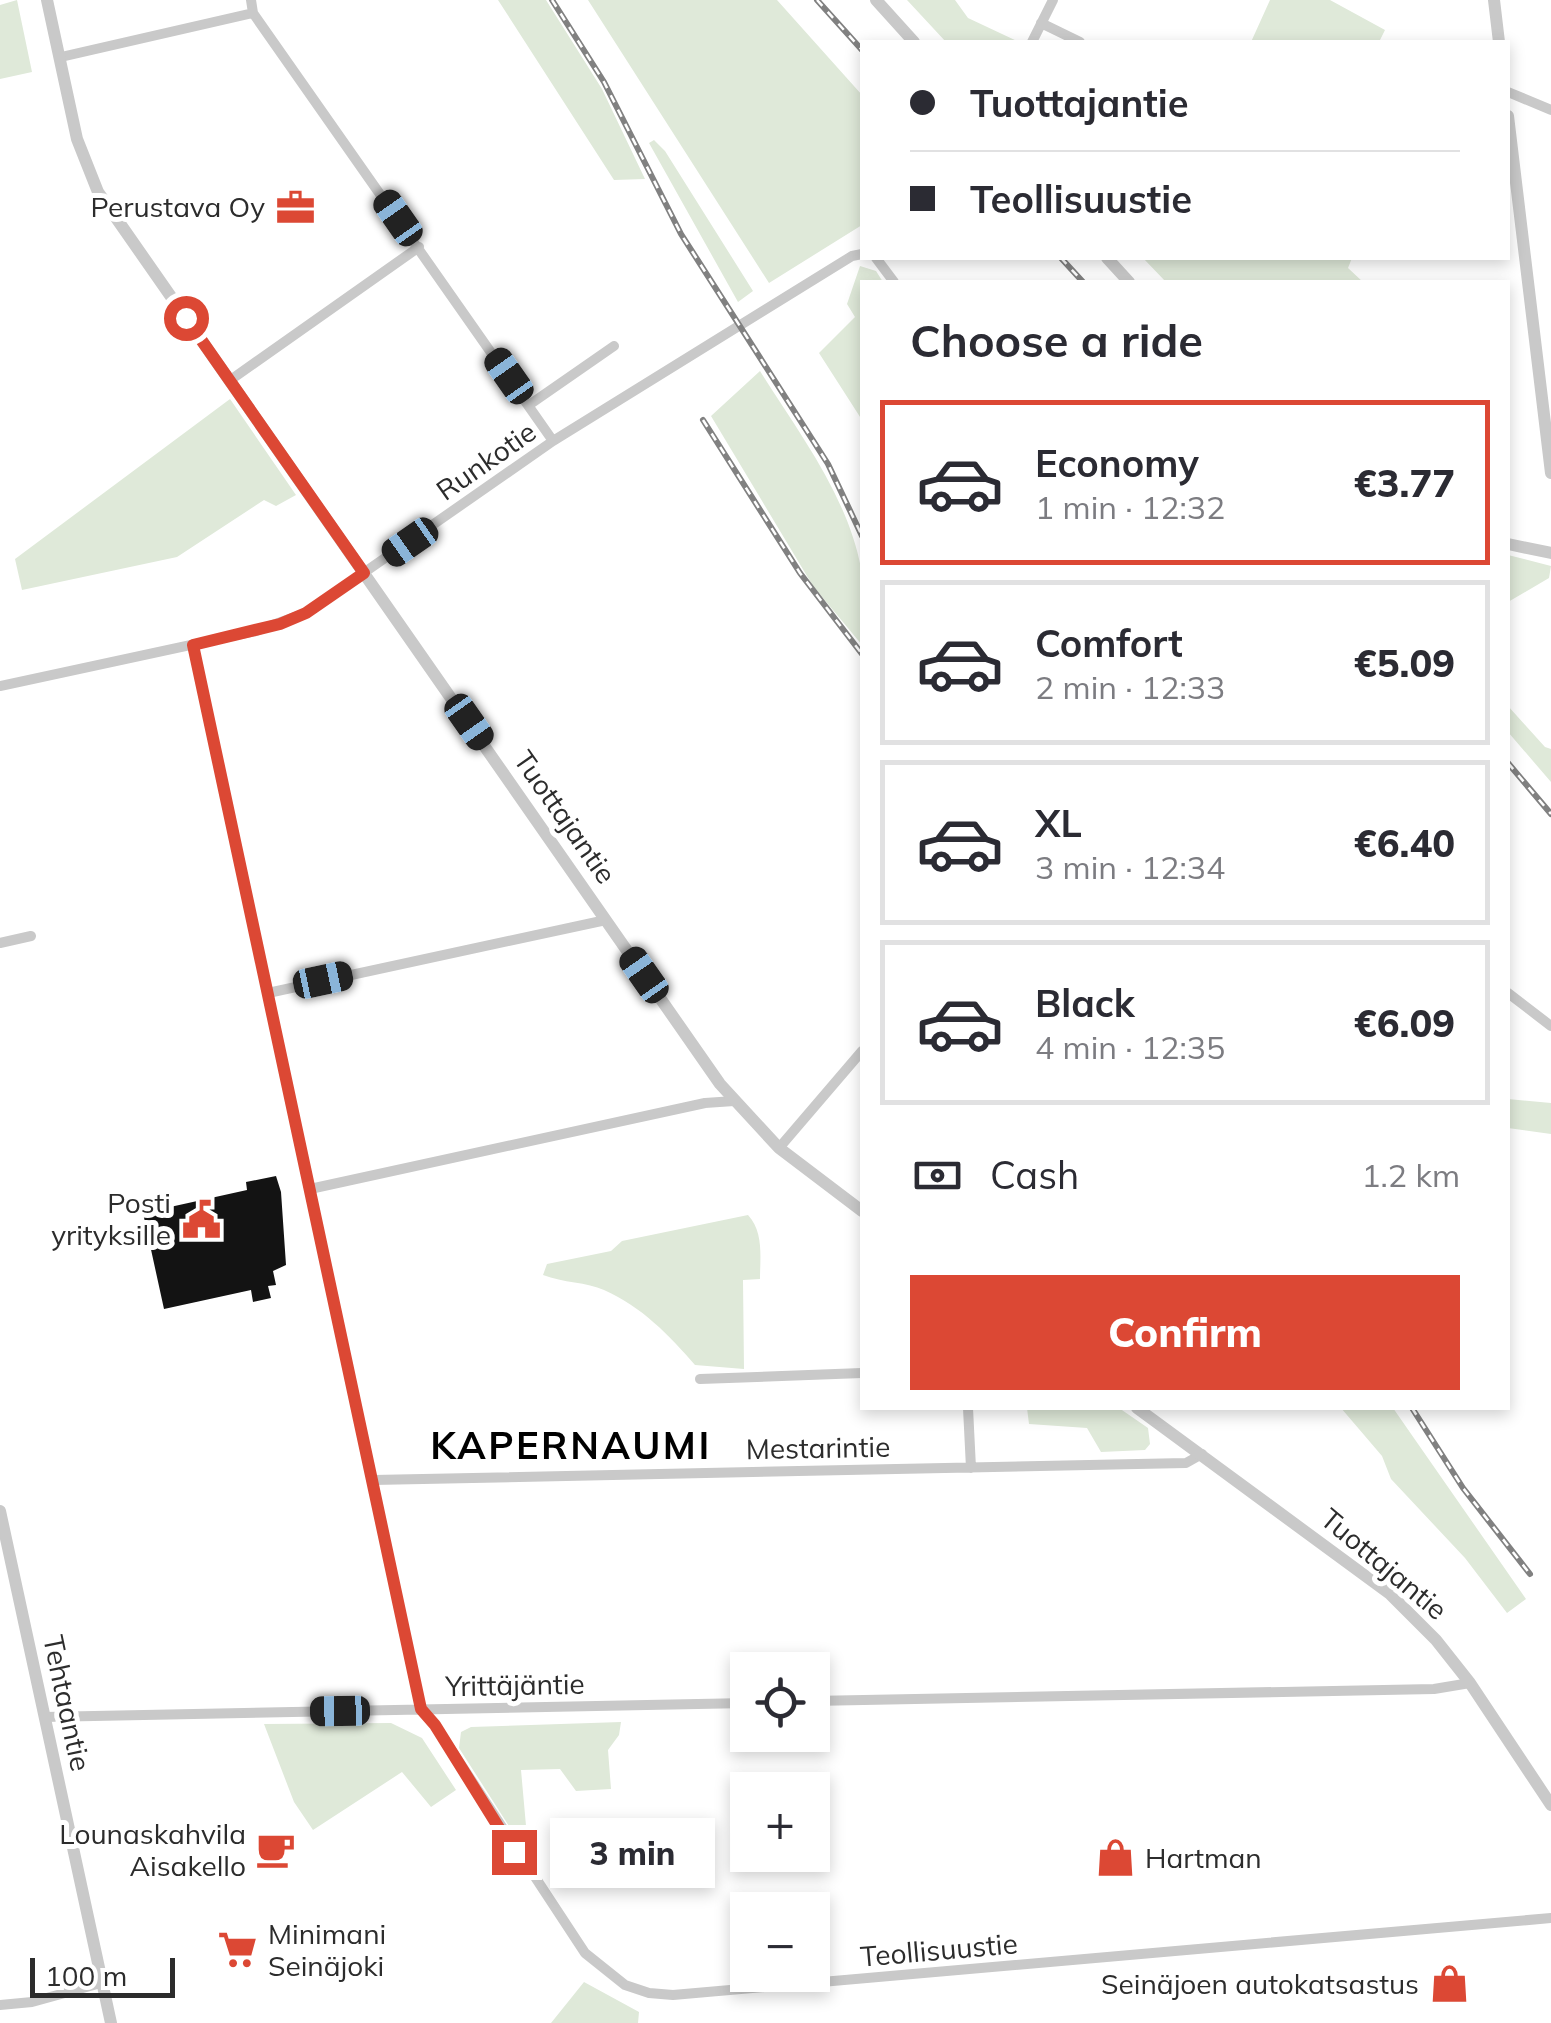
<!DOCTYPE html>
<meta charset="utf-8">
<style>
body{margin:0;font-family:Mulish,sans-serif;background:#f7f7f7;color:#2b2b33;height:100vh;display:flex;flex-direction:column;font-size:38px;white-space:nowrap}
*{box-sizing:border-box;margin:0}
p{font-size:32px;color:#7c7c81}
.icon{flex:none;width:55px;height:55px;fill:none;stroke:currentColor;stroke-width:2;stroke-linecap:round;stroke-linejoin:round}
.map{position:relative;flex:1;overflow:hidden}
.panel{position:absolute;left:860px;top:280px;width:650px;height:1130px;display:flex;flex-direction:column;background:#fff;border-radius:0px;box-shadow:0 5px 15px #0003}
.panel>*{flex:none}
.banner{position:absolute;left:860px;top:40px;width:650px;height:220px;border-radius:0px;box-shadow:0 5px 15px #0003;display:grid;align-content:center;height:220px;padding:0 50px;background:#fff}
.buttons{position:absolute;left:730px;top:1652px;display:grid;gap:20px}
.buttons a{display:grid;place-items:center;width:100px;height:100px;border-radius:0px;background:#fff;box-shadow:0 5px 15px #0003;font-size:50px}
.scale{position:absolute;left:30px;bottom:25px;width:145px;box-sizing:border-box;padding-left:10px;border:5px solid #2c2c2c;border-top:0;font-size:28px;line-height:35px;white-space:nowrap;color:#2c2c2c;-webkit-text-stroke:8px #fff;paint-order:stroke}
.end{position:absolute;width:45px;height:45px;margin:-22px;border:12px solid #dc4834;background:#fff;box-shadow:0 0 0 5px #fff}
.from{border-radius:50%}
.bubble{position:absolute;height:70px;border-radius:0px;background:#fff;box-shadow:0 5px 15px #0003;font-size:32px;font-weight:800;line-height:70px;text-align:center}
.car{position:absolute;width:30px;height:60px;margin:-30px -15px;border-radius:12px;box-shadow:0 0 8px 2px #0007;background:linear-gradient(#222 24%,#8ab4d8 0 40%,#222 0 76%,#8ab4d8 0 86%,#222 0)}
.banner b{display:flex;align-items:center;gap:35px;height:95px;font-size:38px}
.banner b+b{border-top:2px solid #e1e1e2}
.banner i{width:25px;height:25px;background:#2b2b33}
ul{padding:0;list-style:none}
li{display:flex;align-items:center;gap:30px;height:165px;margin:0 20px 15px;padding:0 30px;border:5px solid #e1e1e2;border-radius:0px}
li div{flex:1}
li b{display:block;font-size:38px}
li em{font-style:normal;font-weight:800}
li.on{border-color:#dc4834}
li>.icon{width:90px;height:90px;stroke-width:1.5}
h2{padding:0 50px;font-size:45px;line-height:120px}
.pay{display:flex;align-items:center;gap:25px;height:110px;padding:0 50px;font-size:38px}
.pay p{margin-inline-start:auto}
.action{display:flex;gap:20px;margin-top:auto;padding:20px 50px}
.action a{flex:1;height:115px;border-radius:0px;background:#dc4834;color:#fff;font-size:40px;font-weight:800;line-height:115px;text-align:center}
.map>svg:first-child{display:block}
.green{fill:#dfe9d9}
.building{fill:#131313}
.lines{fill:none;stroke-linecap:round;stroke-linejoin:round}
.minor{stroke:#c9c9c9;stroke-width:10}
.tertiary{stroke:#c9c9c9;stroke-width:12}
.rail-casing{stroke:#818181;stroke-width:6}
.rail{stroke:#fff;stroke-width:2.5;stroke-dasharray:8;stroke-linecap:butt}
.route{stroke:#dc4834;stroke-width:12}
.labels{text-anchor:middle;stroke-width:10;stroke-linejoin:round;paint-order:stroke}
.poi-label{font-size:28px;fill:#2c2c2c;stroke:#fff;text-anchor:end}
.street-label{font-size:28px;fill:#2c2c2c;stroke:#fff}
.district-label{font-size:38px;font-weight:bold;letter-spacing:2.5px;fill:#000;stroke:#fff}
</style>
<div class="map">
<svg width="1551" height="2023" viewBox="0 0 1551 2023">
<rect width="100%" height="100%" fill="#fff"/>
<path class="green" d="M 17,0 L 32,72 L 0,79 L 0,5 Z
M 498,0 L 546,0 L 602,89 L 645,179 L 614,180 Z
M 588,0 L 777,0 L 862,95 L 862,225 L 769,283 Z
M 907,0 L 955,0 L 968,18 L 1019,42 L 946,42 Z
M 1270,0 L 1330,0 L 1385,30 L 1379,42 L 1251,42 Z
M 654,140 L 665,151 L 753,291 L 738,302 L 649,143 Z
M 1143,258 L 1352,258 L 1348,268 L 1363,282 L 1166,282 Z
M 860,266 L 876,271 L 883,282 L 862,282 L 862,420 L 819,353 L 855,317 L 847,304 Z
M 760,371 C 799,433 847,495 861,568 C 866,592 863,621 862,645 L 813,586 L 711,416 Z
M 230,399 L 296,495 L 276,506 L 264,500 L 177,557 L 22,590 L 15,559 Z
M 1508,555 L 1551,566 L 1549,578 L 1508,602 Z
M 1508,706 L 1545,747 L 1551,749 L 1551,782 L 1508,732 Z
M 1508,1099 L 1551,1103 L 1551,1134 L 1508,1128 Z
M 748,1215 C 764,1232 760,1258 760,1279 L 743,1280 L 744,1369 L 695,1365 C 670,1336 641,1306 604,1290 C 587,1282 563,1283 543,1275 L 547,1264 L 611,1251 L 622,1241 Z
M 1027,1408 L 1119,1408 L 1148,1428 L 1150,1444 L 1145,1450 L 1101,1452 L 1087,1428 L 1029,1424 Z
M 1341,1408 L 1393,1408 L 1526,1599 L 1507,1613 L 1465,1558 L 1391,1479 L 1382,1456 Z
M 621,1722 L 619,1735 L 608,1750 L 611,1789 L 576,1791 L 560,1769 L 521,1770 L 527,1837 L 523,1848 L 459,1748 L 461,1732 L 471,1727 Z
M 391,1723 L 422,1738 L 456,1790 L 431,1807 L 402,1772 L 313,1830 L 294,1802 L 264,1724 Z
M 584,1982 L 639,2012 L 638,2023 L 551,2023 Z"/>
<path class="building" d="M 276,1176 L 281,1192 L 286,1265 L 273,1271 L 276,1285 L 268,1286 L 271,1298 L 253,1302 L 251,1290 L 164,1309 L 143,1213 L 247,1190 L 246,1182 Z"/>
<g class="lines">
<path class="minor" d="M 251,0 L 253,13 L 553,441
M 1041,23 L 1080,42
M 1032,42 L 1053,0
M 61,57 L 253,13
M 1508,92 L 1551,110
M 876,258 L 894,282
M 229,381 L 419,247
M 529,405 L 614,346
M 193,645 L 421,1709 L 435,1725 L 585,1953 L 625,1985 L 649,1993 L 673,1995 L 1551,1918
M 0,686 L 256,631 L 306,613 L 553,441 L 852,256 L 862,254
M 0,943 L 31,936
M 268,993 L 606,920
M 1508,993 L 1551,1026
M 779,1148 L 862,1051
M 310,1189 L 705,1103 L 734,1101
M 700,1379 L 862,1373
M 968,1408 L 971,1468
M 373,1480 L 1186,1463 L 1202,1454
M 812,1701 L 1434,1689 L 1470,1683
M 44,1717 L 748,1703
M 0,2005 L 32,2002 L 101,1983"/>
<path class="tertiary" d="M 47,0 L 77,139 L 98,192 L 720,1084 L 779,1148 L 862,1211
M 876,0 L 914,42
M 1494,0 L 1499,42
M 1508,116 L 1551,473
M 1107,258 L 1129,282
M 1508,544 L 1551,553
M 1137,1408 L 1390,1594 L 1436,1640 L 1470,1683 L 1551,1805
M 0,1511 L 111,2023"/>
<defs>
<path id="rail" d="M 552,0 L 604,82 L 681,234 L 828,464 L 862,536
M 817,0 L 862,50
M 1061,258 L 1083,282
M 703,420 L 800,573 L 862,654
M 1508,763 L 1551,814
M 1412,1408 L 1463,1488 L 1530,1574"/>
</defs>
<use href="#rail" class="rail-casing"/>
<use href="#rail" class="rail"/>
</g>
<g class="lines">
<path class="route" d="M 186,318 L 364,573 L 306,613 L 280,624 L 193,645 L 421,1709 L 435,1725 L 514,1852"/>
</g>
<defs>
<symbol id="office-bare" viewBox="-9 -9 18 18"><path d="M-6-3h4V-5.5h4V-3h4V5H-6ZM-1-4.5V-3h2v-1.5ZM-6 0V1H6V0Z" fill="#dc4834" stroke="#fff" stroke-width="2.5" paint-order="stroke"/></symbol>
<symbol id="civic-bare" viewBox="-9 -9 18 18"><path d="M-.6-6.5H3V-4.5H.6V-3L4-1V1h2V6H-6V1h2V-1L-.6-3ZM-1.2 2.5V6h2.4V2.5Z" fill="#dc4834" stroke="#fff" stroke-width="2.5" paint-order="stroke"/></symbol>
<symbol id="cafe-bare" viewBox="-9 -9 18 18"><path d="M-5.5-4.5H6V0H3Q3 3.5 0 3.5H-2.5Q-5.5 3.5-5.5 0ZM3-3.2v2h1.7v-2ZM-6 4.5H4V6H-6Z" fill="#dc4834" stroke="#fff" stroke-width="2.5" paint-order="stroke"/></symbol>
<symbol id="shop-bare" viewBox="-9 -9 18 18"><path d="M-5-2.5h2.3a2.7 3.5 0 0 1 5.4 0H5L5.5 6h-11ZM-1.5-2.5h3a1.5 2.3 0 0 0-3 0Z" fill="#dc4834" stroke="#fff" stroke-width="2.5" paint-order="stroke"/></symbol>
<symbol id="supermarket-bare" viewBox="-9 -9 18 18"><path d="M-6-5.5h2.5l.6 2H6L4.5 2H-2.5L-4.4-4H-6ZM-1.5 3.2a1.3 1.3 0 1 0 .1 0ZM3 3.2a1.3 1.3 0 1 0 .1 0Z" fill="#dc4834" stroke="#fff" stroke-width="2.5" paint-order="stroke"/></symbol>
</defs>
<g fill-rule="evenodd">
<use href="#office-bare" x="268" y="180" width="55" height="55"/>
<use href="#civic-bare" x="174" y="1192" width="55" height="55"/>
<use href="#cafe-bare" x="248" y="1822" width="55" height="55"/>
<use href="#shop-bare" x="1088" y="1830" width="55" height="55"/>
<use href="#supermarket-bare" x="210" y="1922" width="55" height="55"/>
<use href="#shop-bare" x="1422" y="1956" width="55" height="55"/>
</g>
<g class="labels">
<g class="poi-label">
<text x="265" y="217">Perustava Oy</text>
<text x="171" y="1213">Posti<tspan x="171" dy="32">yrityksille</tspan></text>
<text x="246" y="1844">Lounaskahvila<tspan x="246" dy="32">Aisakello</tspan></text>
<text x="1145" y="1868" text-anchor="start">Hartman</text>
<text x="268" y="1944" text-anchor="start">Minimani<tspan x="268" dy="32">Seinäjoki</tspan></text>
<text x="1419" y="1994">Seinäjoen autokatsastus</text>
</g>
<g class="street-label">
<text transform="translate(486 461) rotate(-35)" y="10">Runkotie</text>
<text transform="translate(565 817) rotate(55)" y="10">Tuottajantie</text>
<text transform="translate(818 1448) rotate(-1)" y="10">Mestarintie</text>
<text transform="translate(1384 1564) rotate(40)" y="10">Tuottajantie</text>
<text transform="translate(515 1685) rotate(-1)" y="10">Yrittäjäntie</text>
<text transform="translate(67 1703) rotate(78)" y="10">Tehtaantie</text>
<text transform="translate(939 1950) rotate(-5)" y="10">Teollisuustie</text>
</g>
<g class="district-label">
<text x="571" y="1459">KAPERNAUMI</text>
</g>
</g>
</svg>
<div class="buttons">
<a><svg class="icon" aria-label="locate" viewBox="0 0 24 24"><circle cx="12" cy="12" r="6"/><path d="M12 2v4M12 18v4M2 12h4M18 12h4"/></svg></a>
<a>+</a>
<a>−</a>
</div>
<div class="scale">100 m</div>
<i class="end from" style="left:186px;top:318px"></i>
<i class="end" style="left:514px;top:1852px"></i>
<div class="bubble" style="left:550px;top:1818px;width:165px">3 min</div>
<i class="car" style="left:398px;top:218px;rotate:325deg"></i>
<i class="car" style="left:509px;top:376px;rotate:325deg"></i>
<i class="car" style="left:410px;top:542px;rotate:235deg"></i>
<i class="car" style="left:469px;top:722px;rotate:145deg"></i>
<i class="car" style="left:644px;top:975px;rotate:325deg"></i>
<i class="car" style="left:323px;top:980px;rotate:78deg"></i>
<i class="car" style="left:340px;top:1711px;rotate:269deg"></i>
<div class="banner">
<b><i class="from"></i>Tuottajantie</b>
<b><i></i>Teollisuustie</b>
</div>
<section class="panel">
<h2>Choose a ride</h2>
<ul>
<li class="on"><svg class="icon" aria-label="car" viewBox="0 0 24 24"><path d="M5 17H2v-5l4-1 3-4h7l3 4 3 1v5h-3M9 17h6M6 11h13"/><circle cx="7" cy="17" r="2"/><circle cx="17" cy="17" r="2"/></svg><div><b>Economy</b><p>1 min · 12:32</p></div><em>€3.77</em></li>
<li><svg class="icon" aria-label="car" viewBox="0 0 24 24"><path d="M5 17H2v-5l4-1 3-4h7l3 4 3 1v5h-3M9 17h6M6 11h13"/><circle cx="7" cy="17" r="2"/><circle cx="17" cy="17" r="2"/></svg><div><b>Comfort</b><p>2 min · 12:33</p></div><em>€5.09</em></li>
<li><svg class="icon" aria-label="car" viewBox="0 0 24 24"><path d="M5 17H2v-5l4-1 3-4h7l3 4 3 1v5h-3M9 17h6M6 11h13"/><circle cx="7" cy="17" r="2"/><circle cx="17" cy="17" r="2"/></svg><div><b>XL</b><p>3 min · 12:34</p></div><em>€6.40</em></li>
<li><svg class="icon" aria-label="car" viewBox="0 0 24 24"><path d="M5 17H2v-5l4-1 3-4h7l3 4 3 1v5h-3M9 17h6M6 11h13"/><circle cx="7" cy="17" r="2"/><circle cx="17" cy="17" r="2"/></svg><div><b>Black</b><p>4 min · 12:35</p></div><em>€6.09</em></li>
</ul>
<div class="pay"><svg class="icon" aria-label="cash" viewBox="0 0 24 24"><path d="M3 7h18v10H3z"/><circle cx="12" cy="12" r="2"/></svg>Cash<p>1.2 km</p></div>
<div class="action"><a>Confirm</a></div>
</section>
</div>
